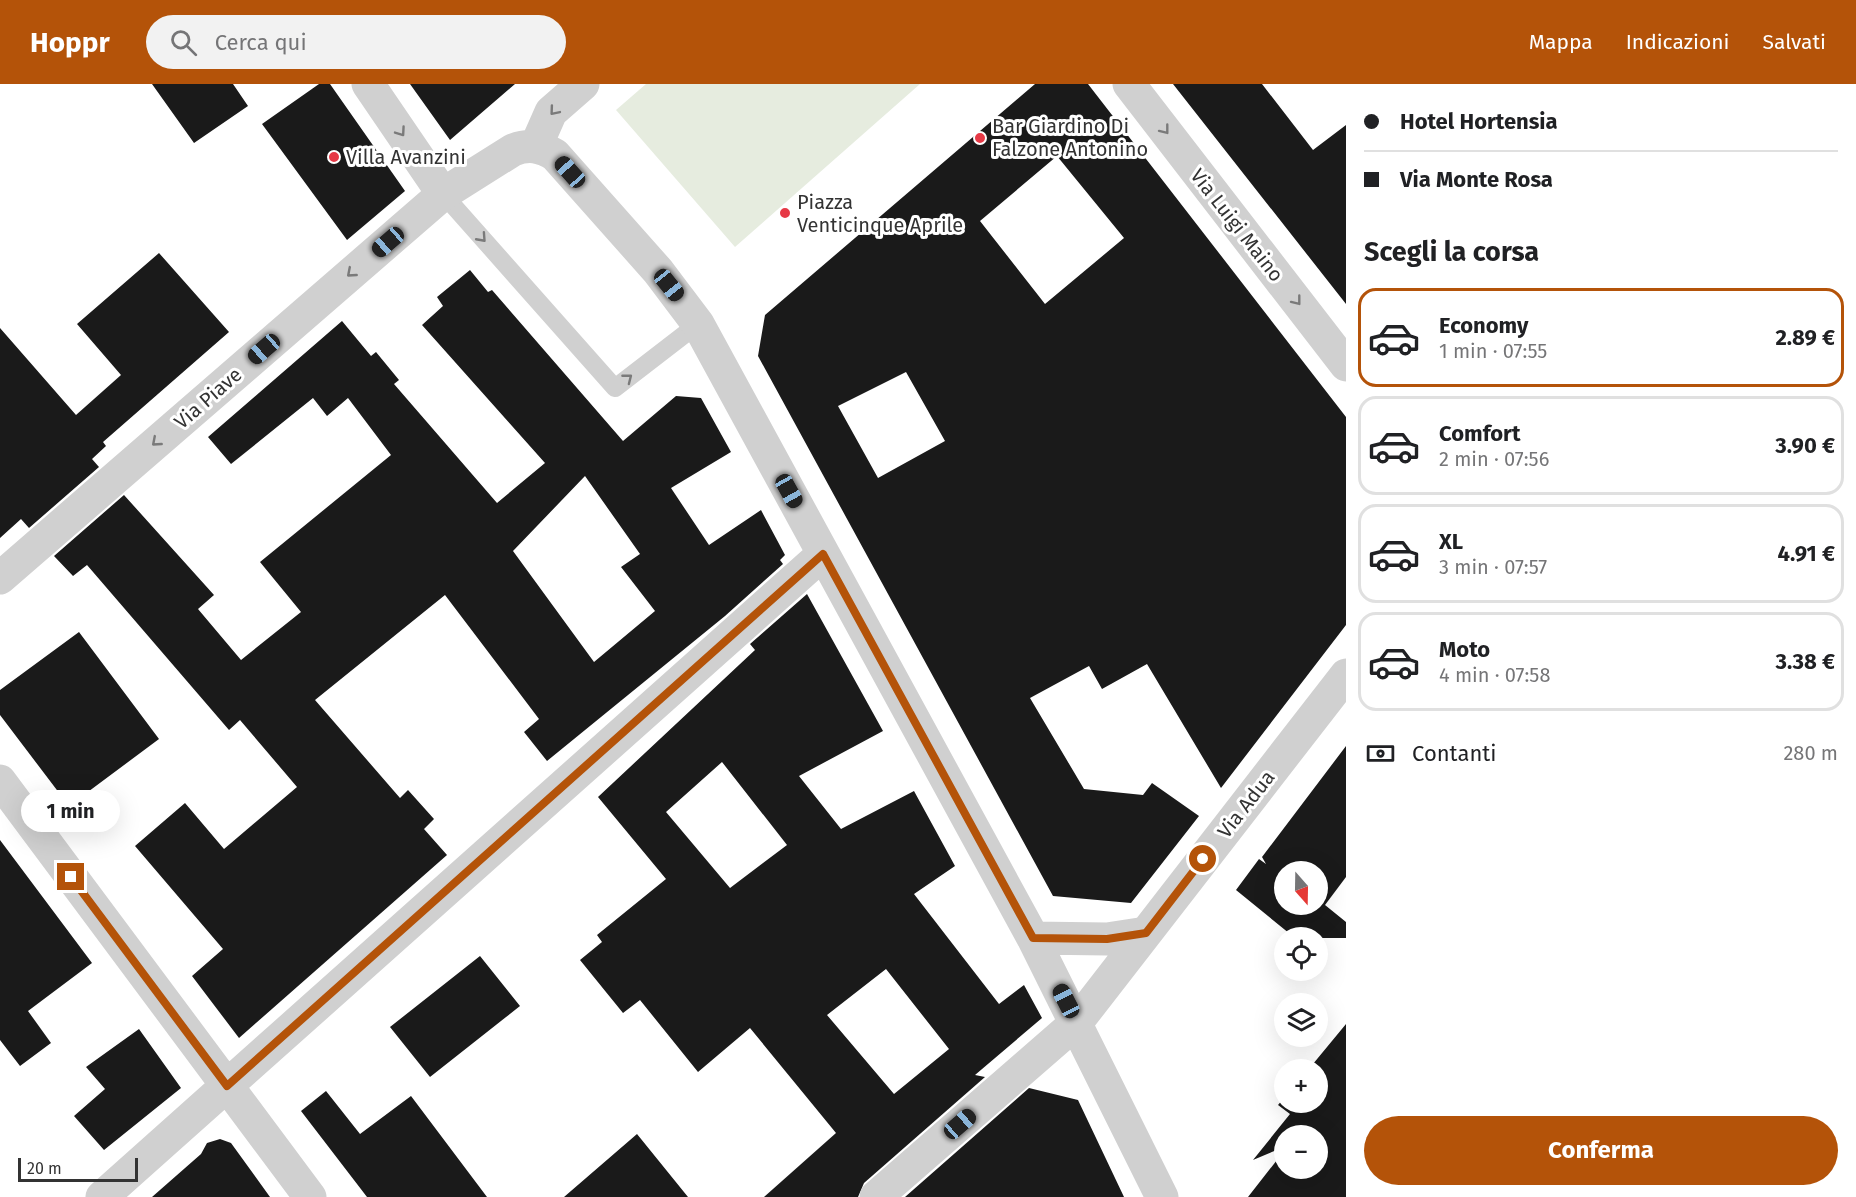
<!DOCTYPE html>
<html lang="it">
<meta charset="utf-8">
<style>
body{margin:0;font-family:"Fira Sans",sans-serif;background:#f2f2f2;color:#202124;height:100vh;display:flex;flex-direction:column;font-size:22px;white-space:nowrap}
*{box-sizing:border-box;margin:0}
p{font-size:20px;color:#757577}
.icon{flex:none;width:33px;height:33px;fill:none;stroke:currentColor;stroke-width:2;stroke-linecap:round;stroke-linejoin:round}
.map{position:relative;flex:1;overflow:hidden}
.sheet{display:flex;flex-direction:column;background:#fff;width:510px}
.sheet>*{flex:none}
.hud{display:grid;align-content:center;height:132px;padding:0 18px;background:#fff}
.needle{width:39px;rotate:160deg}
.fabs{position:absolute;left:1274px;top:777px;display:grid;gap:12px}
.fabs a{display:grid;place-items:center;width:54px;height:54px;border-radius:50%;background:#fff;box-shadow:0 6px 24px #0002;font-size:30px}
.scale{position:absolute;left:18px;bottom:15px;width:120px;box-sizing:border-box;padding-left:6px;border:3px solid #333;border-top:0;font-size:16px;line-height:21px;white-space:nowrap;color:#333;-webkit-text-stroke:4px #fff;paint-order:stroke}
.end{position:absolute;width:27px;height:27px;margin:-14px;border:8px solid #b45309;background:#fff;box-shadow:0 0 0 3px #fff}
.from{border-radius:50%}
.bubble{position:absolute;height:42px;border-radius:21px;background:#fff;box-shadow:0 6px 24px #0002;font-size:20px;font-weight:700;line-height:42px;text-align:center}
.car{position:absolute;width:18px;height:36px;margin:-18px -9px;border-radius:8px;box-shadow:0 0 4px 2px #0007;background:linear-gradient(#222 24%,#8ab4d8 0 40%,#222 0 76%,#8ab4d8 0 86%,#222 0)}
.hud b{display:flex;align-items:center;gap:21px;height:57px;font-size:22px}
.hud b+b{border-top:2px solid #e0e0e0}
.hud i{width:15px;height:15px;background:#202124}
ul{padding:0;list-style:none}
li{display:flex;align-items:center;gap:18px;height:99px;margin:0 12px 9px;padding:0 6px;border:3px solid #e0e0e0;border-radius:18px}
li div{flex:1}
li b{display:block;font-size:22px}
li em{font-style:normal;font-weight:700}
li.on{border-color:#b45309}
li>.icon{width:54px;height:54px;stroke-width:1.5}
h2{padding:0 18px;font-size:27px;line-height:72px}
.pay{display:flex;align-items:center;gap:15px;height:66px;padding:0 18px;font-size:22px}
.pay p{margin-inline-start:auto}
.button{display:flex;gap:12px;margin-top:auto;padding:12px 18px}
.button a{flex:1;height:69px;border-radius:36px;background:#b45309;color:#fff;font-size:24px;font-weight:700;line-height:69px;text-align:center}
header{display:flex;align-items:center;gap:36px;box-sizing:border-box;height:84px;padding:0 30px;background:#b45309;color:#fff}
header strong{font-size:28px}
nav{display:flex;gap:33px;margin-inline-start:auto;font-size:21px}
.search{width:420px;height:54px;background:#f2f2f2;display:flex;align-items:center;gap:15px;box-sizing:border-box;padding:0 21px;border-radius:33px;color:#757577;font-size:22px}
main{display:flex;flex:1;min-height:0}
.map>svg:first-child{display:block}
.green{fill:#e6ecdf}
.building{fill:#1a1a1a;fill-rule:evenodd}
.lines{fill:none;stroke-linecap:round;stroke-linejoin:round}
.service{stroke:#d0d0d0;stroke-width:18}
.minor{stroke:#d0d0d0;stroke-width:33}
.oneway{stroke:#7a7a7a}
.route{stroke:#b45309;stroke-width:8}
.poi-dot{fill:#e63946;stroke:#fff;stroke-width:2}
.labels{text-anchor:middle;stroke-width:6;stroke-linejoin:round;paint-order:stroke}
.poi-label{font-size:20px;fill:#333;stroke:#fff;text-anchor:start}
.street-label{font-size:20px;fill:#333;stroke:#fff}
</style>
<header>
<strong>Hoppr</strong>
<div class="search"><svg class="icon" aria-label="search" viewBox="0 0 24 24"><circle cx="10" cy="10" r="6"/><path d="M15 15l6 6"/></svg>Cerca qui</div>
<nav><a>Mappa</a><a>Indicazioni</a><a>Salvati</a></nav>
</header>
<main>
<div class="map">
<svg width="1346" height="1113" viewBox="0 0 1346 1113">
<rect width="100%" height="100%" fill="#fff"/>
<path class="green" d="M 646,0 L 920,0 L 735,163 L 616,26 Z"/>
<path class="building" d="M 152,0 L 233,0 L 248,22 L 194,59 Z
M 319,0 L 330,0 L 405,107 L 347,156 L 262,40 Z
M 410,0 L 515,0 L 450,56 Z
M 1035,0 L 1088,0 L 1346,333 L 1346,541 L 1221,704 L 1147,580 L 1102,605 L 1089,582 L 1030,614 L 1084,705 L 1143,711 L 1152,699 L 1199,732 L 1131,819 L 1053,812 L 758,272 L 765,231 ZM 1057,72 L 1124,154 L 1045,220 L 980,137 ZM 906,288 L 945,357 L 878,394 L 838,322 Z
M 1173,0 L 1262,0 L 1313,66 L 1346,41 L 1346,220 Z
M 159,169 L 229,248 L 103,358 L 106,362 L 92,375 L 99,383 L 29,444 L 21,435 L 0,454 L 0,244 L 76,331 L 121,291 L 77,240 Z
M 470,186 L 488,208 L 492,206 L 623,357 L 676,312 L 701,314 L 731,368 L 671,404 L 709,461 L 761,426 L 785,471 L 780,476 L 783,480 L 725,532 L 547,677 L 524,648 L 539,635 L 445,511 L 315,616 L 400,714 L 408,706 L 434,735 L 424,745 L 447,771 L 239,954 L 192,892 L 223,865 L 135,762 L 185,719 L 224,765 L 297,703 L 240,636 L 229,646 L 87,481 L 73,492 L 54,472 L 124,411 L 214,511 L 198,525 L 241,576 L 301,528 L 260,478 L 391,371 L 348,314 L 327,332 L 313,314 L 231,380 L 208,353 L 342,237 L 371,272 L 376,268 L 399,296 L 394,300 L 497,419 L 545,379 L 422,241 L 443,222 L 437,213 ZM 585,392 L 640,470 L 621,483 L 655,527 L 594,578 L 513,467 Z
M 807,510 L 883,647 L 799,692 L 841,745 L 914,707 L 955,782 L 914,810 L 999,920 L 1024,901 L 1042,934 L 975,991 L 985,993 L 864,1099 L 858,1113 L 764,1113 L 836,1049 L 750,944 L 698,988 L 640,916 L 623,929 L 580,876 L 602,858 L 597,851 L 666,795 L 598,713 L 755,566 L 750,560 ZM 722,678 L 787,761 L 730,804 L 666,728 ZM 886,885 L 949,965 L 894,1010 L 827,931 Z
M 79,548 L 159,655 L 69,722 L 0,631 L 0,606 Z
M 1346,662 L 1346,793 L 1325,821 L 1346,838 L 1346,854 L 1295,854 L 1236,806 L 1259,775 L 1266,780 L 1262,773 ZM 1284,788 L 1317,788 L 1317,820 L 1284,820 Z
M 0,756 L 92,879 L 28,927 L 51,959 L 20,982 L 0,956 Z
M 480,872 L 520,922 L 430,993 L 390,943 Z
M 1346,940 L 1346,1113 L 1248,1113 L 1284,1067 L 1284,1084 L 1317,1084 L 1317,1052 L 1284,1052 L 1284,1063 L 1253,1076 L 1290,1030 L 1278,1021 L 1284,1014 L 1284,1018 L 1317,1018 L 1317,986 L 1308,986 Z
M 139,945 L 181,1004 L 104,1066 L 74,1032 L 105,1005 L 86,983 Z
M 1029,1004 L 1078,1016 L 1124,1113 L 905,1113 Z
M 326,1007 L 360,1050 L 411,1012 L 487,1113 L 367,1113 L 301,1027 Z
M 637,1050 L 688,1113 L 564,1113 Z
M 220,1055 L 231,1059 L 270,1113 L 152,1113 L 201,1070 L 207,1059 Z"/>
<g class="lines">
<path class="service" d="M 443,110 L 615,304 L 698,240"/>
<path class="minor" d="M 368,0 L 443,110
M 1129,0 L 1346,281
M 536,62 L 551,28 L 583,0
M 0,494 L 443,110 L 513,66 C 529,60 540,62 555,71 L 658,187 L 698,240 L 1033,854 L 1162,1113
M 0,697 L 310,1113
M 1033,854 L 1107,855 L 1146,849
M 102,1113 L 823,470
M 876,1113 L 1077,938 L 1346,591"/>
</g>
<defs><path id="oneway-chevron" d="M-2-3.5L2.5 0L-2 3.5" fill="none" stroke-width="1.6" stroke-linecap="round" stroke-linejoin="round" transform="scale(1.5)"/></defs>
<g class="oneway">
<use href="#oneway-chevron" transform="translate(554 27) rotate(130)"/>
<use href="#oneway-chevron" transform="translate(1165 46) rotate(52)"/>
<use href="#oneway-chevron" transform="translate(401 48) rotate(55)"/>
<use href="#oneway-chevron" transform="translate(482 154) rotate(48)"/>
<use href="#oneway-chevron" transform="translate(351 189) rotate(139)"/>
<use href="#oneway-chevron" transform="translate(1297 217) rotate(52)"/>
<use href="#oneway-chevron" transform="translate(628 294) rotate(-38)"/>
<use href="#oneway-chevron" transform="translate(156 358) rotate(139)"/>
</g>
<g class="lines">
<path class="route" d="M 71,793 L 227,1002 L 823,470 L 1033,854 L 1107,855 L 1146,849 L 1203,775"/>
</g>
<g class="poi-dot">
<circle cx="980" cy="54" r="6"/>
<circle cx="334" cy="73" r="6"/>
<circle cx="785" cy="129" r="6"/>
</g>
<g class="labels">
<g class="poi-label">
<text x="992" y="49">Bar Giardino Di<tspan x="992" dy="23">Falzone Antonino</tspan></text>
<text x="346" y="80">Villa Avanzini</text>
<text x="797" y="125">Piazza<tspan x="797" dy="23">Venticinque Aprile</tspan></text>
</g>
<g class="street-label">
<text transform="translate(1237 141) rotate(52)" y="7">Via Luigi Maino</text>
<text transform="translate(208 314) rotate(-41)" y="7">Via Piave</text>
<text transform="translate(1246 720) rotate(-52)" y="7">Via Adua</text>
</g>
</g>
</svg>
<div class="fabs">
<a><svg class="needle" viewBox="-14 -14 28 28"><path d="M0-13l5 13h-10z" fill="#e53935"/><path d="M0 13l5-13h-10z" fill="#757577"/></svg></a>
<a><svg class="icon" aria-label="locate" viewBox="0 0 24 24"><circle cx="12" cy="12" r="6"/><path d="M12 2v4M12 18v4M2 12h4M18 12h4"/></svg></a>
<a><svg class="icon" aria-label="layers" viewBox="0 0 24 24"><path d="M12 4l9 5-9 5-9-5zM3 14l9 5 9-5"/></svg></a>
<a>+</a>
<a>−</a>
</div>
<div class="scale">20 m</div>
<i class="end from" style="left:1203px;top:775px"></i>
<i class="end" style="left:71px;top:793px"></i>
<div class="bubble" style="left:21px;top:706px;width:99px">1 min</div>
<i class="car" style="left:570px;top:88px;rotate:318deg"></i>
<i class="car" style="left:388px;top:158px;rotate:229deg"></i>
<i class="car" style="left:669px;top:201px;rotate:141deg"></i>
<i class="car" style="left:264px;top:265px;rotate:229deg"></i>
<i class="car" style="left:789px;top:407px;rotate:151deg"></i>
<i class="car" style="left:1066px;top:917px;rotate:333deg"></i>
<i class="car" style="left:960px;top:1040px;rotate:49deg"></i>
</div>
<section class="sheet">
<div class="hud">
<b><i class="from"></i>Hotel Hortensia</b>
<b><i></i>Via Monte Rosa</b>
</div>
<h2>Scegli la corsa</h2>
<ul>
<li class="on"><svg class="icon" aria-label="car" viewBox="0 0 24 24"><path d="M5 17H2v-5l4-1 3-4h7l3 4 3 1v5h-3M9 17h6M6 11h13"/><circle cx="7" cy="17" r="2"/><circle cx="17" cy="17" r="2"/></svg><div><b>Economy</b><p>1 min · 07:55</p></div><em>2.89 €</em></li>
<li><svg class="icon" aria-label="car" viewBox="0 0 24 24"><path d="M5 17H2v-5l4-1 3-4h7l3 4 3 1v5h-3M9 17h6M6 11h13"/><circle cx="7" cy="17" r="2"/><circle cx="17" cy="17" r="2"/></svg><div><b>Comfort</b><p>2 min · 07:56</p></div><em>3.90 €</em></li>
<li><svg class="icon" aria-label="car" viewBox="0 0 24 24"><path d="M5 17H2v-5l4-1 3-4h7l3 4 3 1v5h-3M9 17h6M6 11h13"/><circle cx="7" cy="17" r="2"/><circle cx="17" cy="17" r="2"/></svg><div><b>XL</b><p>3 min · 07:57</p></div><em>4.91 €</em></li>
<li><svg class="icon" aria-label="car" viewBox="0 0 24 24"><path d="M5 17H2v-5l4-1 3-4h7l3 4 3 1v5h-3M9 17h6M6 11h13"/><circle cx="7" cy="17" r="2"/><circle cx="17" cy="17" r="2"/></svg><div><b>Moto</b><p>4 min · 07:58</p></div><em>3.38 €</em></li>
</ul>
<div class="pay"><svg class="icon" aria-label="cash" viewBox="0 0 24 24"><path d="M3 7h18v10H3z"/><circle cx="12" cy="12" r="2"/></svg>Contanti<p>280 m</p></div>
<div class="button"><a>Conferma</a></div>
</section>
</main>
